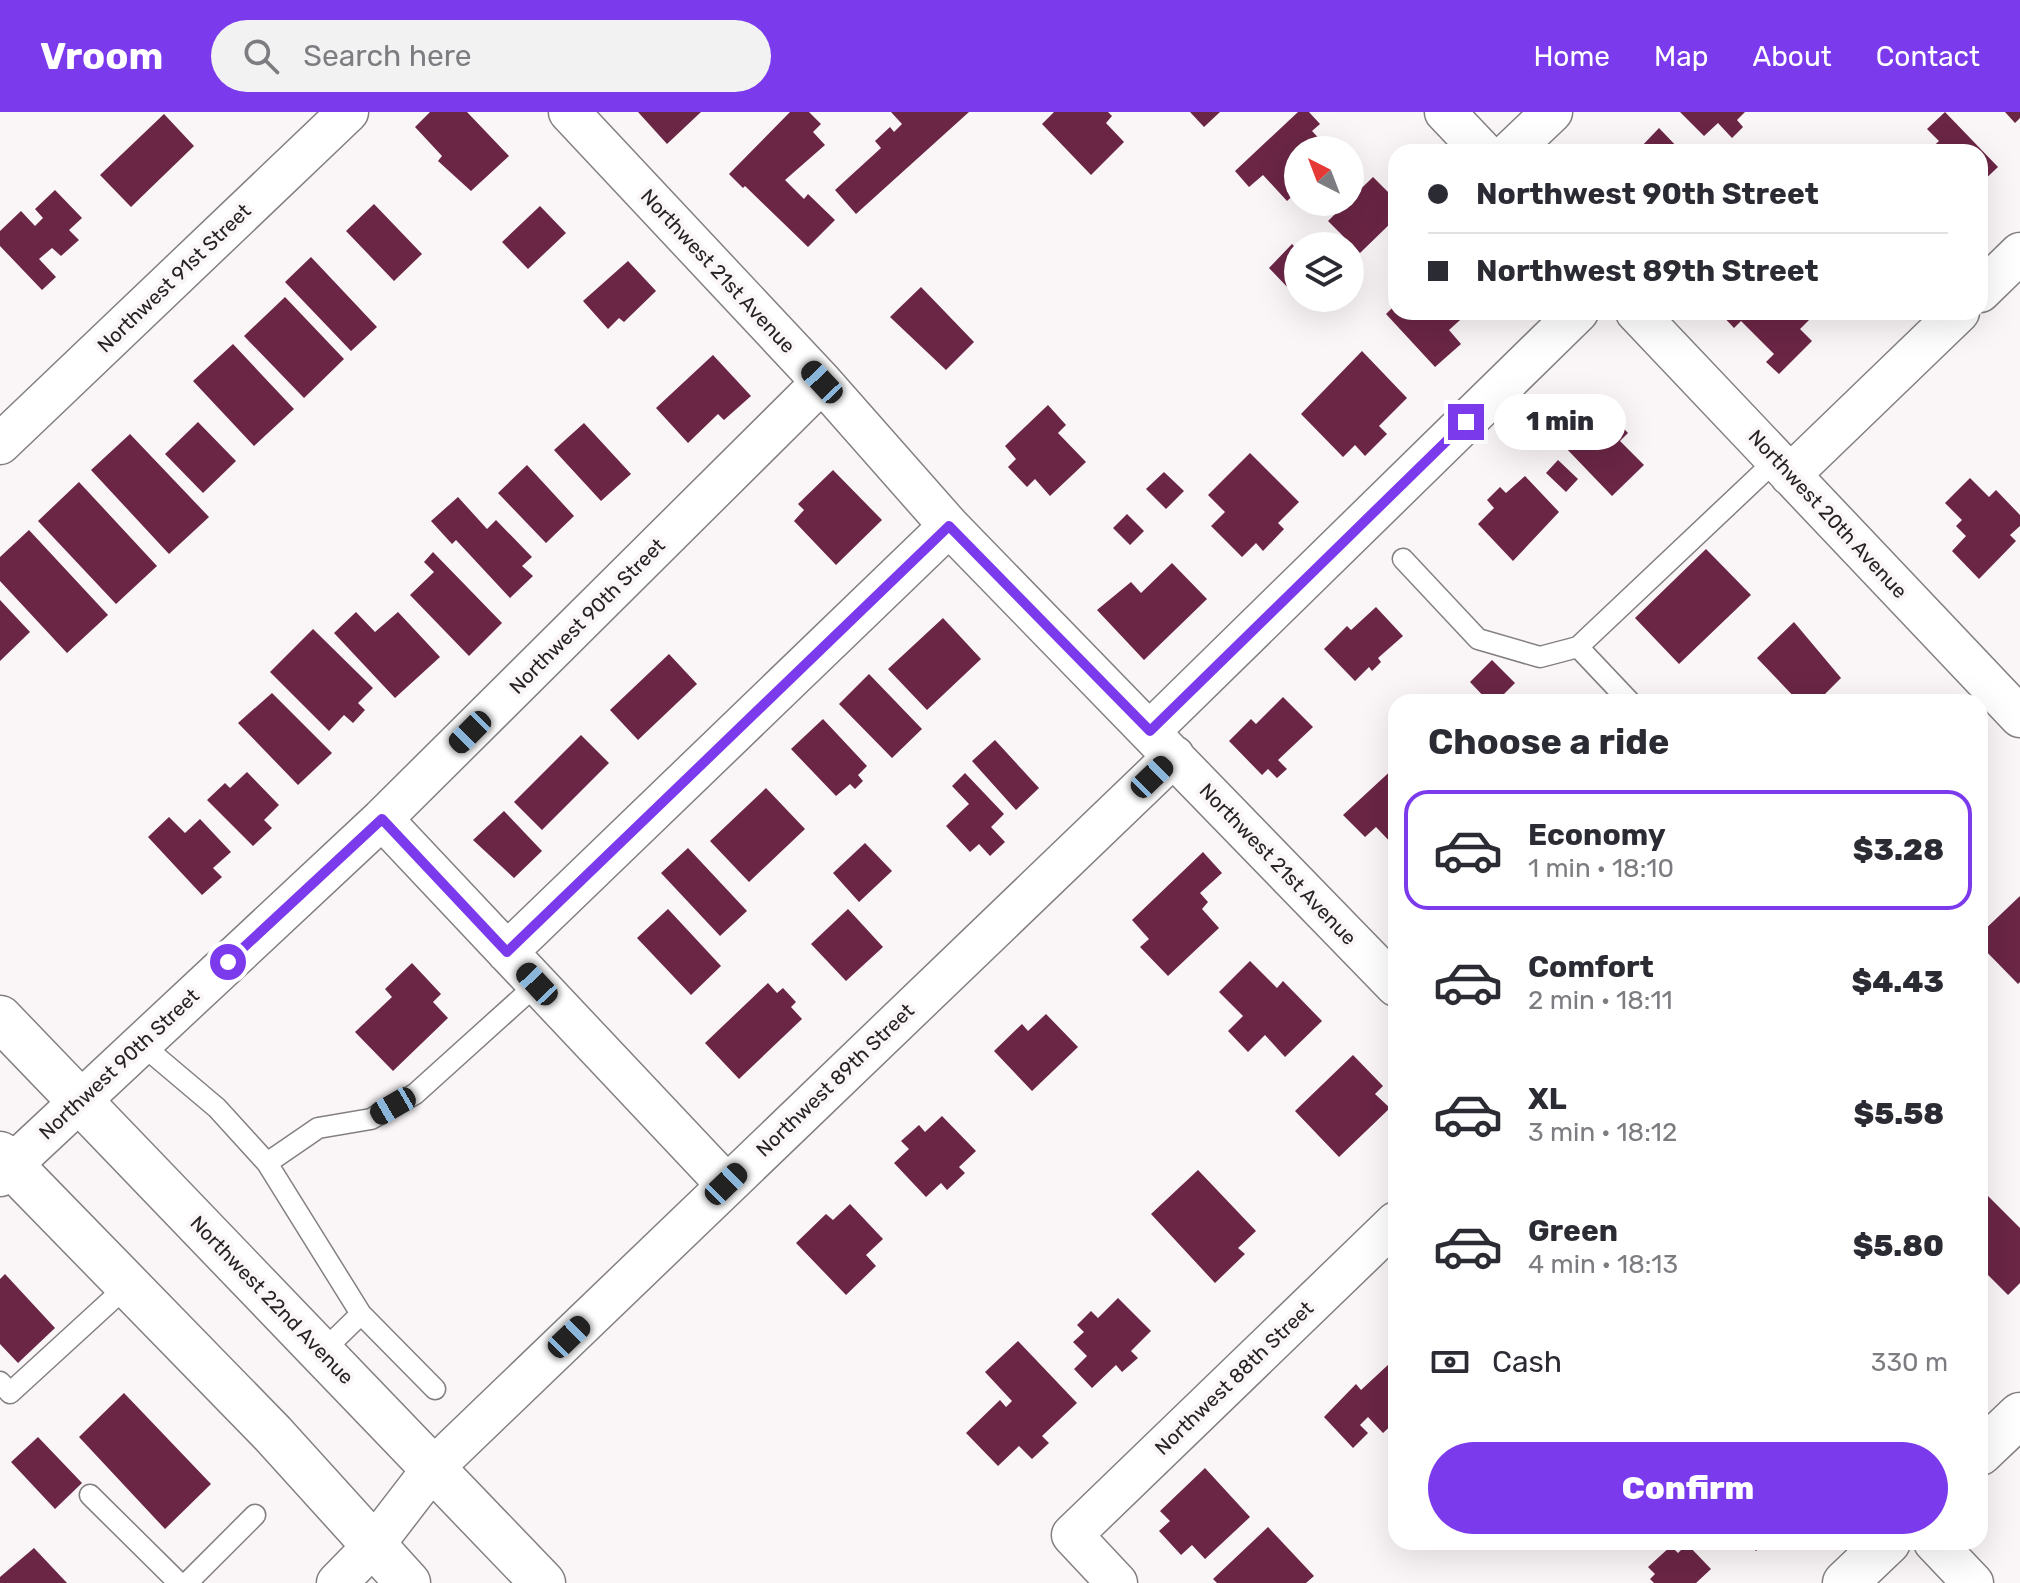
<!DOCTYPE html>
<meta charset="utf-8">
<style>
body{margin:0;font-family:Rubik,sans-serif;background:#f2f2f3;color:#2b2b33;height:100vh;display:flex;flex-direction:column;font-size:30px;white-space:nowrap}
*{box-sizing:border-box;margin:0}
p{font-size:26px;color:#7c7c81}
.icon{flex:none;width:44px;height:44px;fill:none;stroke:currentColor;stroke-width:2;stroke-linecap:round;stroke-linejoin:round}
.map{position:relative;flex:1;overflow:hidden}
.side{position:absolute;left:1388px;top:582px;width:600px;height:856px;display:flex;flex-direction:column;background:#fff;border-radius:24px;box-shadow:0 8px 32px #0002}
.side>*{flex:none}
.top-card{position:absolute;left:1388px;top:32px;width:600px;height:176px;border-radius:24px;box-shadow:0 8px 32px #0002;display:grid;align-content:center;height:176px;padding:0 40px;background:#fff}
.needle{width:52px;rotate:318deg}
.buttons{position:absolute;left:1284px;top:24px;display:grid;gap:16px}
.buttons a{display:grid;place-items:center;width:80px;height:80px;border-radius:50%;background:#fff;box-shadow:0 8px 32px #0002;font-size:40px}
.end{position:absolute;width:36px;height:36px;margin:-18px;border:10px solid #7c3aed;background:#fff;box-shadow:0 0 0 4px #fff}
.from{border-radius:50%}
.bubble{position:absolute;height:56px;border-radius:28px;background:#fff;box-shadow:0 8px 32px #0002;font-size:26px;font-weight:800;line-height:56px;text-align:center}
.car{position:absolute;width:24px;height:48px;margin:-24px -12px;border-radius:10px;box-shadow:0 0 6px 2px #0007;background:linear-gradient(#222 24%,#8ab4d8 0 40%,#222 0 76%,#8ab4d8 0 86%,#222 0)}
.top-card b{display:flex;align-items:center;gap:28px;height:76px;font-size:30px}
.top-card b+b{border-top:2px solid #e1e1e2}
.top-card i{width:20px;height:20px;background:#2b2b33}
ul{padding:0;list-style:none}
li{display:flex;align-items:center;gap:24px;height:120px;margin:0 16px 12px;padding:0 24px;border:4px solid transparent;border-radius:24px}
li div{flex:1}
li b{display:block;font-size:30px}
li em{font-style:normal;font-weight:800}
li.on{border-color:#7c3aed}
li>.icon{width:72px;height:72px;stroke-width:1.5}
h2{padding:0 40px;font-size:36px;line-height:96px}
.pay{display:flex;align-items:center;gap:20px;height:88px;padding:0 40px;font-size:30px}
.pay p{margin-inline-start:auto}
.cta{display:flex;gap:16px;margin-top:auto;padding:16px 40px}
.cta a{flex:1;height:92px;border-radius:48px;background:#7c3aed;color:#fff;font-size:32px;font-weight:800;line-height:92px;text-align:center}
header{display:flex;align-items:center;gap:48px;box-sizing:border-box;height:112px;padding:0 40px;background:#7c3aed;color:#fff}
header strong{font-size:38px}
nav{display:flex;gap:44px;margin-inline-start:auto;font-size:28px}
.search{width:560px;height:72px;background:#f2f2f3;display:flex;align-items:center;gap:20px;box-sizing:border-box;padding:0 28px;border-radius:44px;color:#7c7c81;font-size:30px}
.map>svg:first-child{display:block}
.building{fill:#6b2645}
.lines{fill:none;stroke-linecap:round;stroke-linejoin:round}
.service-casing{stroke:#848082;stroke-width:23}
.minor-casing{stroke:#848082;stroke-width:43}
.tertiary-casing{stroke:#848082;stroke-width:47}
.secondary-casing{stroke:#848082;stroke-width:47}
.service{stroke:#fff;stroke-width:20}
.minor{stroke:#fff;stroke-width:40}
.tertiary{stroke:#fff;stroke-width:44}
.secondary{stroke:#fff;stroke-width:44}
.route{stroke:#7c3aed;stroke-width:10}
.labels{text-anchor:middle;stroke-width:8;stroke-linejoin:round;paint-order:stroke}
.street-label{font-size:20px;fill:#252324;stroke:#faf5f7}
</style>
<header>
<strong>Vroom</strong>
<div class="search"><svg class="icon" aria-label="search" viewBox="0 0 24 24"><circle cx="10" cy="10" r="6"/><path d="M15 15l6 6"/></svg>Search here</div>
<nav><a>Home</a><a>Map</a><a>About</a><a>Contact</a></nav>
</header>
<div class="map">
<svg width="2020" height="1471" viewBox="0 0 2020 1471">
<rect width="100%" height="100%" fill="#faf5f7"/>
<path class="building" d="M 430,0 L 467,0 L 509,44 L 471,79 L 438,49 L 442,44 L 415,15 Z
M 638,0 L 701,0 L 667,32 Z
M 790,0 L 809,0 L 821,12 L 813,20 L 825,33 L 785,68 L 804,87 L 808,82 L 835,108 L 808,135 L 745,74 L 743,76 L 729,62 Z
M 891,0 L 969,0 L 856,102 L 835,78 L 881,36 L 875,29 L 890,15 L 894,20 L 902,12 Z
M 1054,0 L 1108,0 L 1112,4 L 1106,11 L 1124,30 L 1091,63 L 1042,12 Z
M 1190,0 L 1220,0 L 1204,15 Z
M 1298,0 L 1309,0 L 1320,12 L 1312,19 L 1330,38 L 1298,38 L 1298,79 L 1287,89 L 1263,63 L 1249,75 L 1235,59 Z
M 1680,0 L 1745,0 L 1737,8 L 1743,15 L 1732,26 L 1718,11 L 1704,24 Z
M 1945,0 L 1998,55 L 1980,72 L 1980,40 L 1927,40 L 1939,29 L 1927,17 Z
M 2005,0 L 2020,0 L 2020,6 L 2015,11 Z
M 164,2 L 194,34 L 131,95 L 100,63 Z
M 1659,16 L 1682,40 L 1642,40 L 1639,37 Z
M 1373,65 L 1396,88 L 1396,106 L 1360,141 L 1328,109 Z
M 55,78 L 82,106 L 69,118 L 79,128 L 61,144 L 52,136 L 39,147 L 56,165 L 42,178 L 0,134 L 0,119 L 21,99 L 35,114 L 43,106 L 35,97 Z
M 374,92 L 422,142 L 394,169 L 346,119 Z
M 540,94 L 566,121 L 528,157 L 502,130 Z
M 1292,132 L 1298,138 L 1298,172 L 1291,179 L 1269,156 Z
M 311,145 L 377,215 L 351,239 L 285,170 Z
M 628,149 L 656,179 L 624,210 L 619,206 L 608,217 L 583,189 Z
M 921,175 L 974,230 L 946,258 L 890,205 Z
M 285,185 L 344,247 L 304,286 L 244,224 Z
M 1396,192 L 1396,200 L 1469,200 L 1449,218 L 1461,232 L 1435,255 L 1386,202 Z
M 1719,200 L 1809,200 L 1813,204 L 1800,217 L 1812,229 L 1779,262 L 1766,250 L 1774,242 L 1741,209 L 1734,216 Z
M 233,232 L 294,297 L 254,334 L 193,269 Z
M 1362,239 L 1407,286 L 1379,314 L 1387,322 L 1365,344 L 1355,333 L 1343,345 L 1301,302 Z
M 713,243 L 751,284 L 724,308 L 718,302 L 688,331 L 656,296 Z
M 1048,293 L 1066,313 L 1058,321 L 1086,350 L 1050,384 L 1035,367 L 1027,375 L 1008,355 L 1016,347 L 1005,334 Z
M 1612,304 L 1628,321 L 1620,329 L 1644,353 L 1612,384 L 1563,333 L 1573,324 L 1582,333 Z
M 198,310 L 236,349 L 203,381 L 165,342 Z
M 584,311 L 631,362 L 601,389 L 554,338 Z
M 130,322 L 209,405 L 169,442 L 91,358 Z
M 1250,341 L 1299,390 L 1278,411 L 1284,417 L 1263,439 L 1256,431 L 1242,445 L 1211,414 L 1225,400 L 1208,383 Z
M 1558,348 L 1578,367 L 1566,380 L 1546,361 Z
M 527,353 L 574,404 L 546,431 L 498,381 Z
M 833,358 L 882,408 L 836,453 L 794,409 L 804,398 L 798,392 Z
M 1164,360 L 1184,379 L 1166,397 L 1146,377 Z
M 1525,364 L 1559,400 L 1513,449 L 1478,412 L 1494,396 L 1487,388 L 1500,375 L 1506,381 Z
M 1970,366 L 1989,385 L 1996,378 L 2020,403 L 2020,414 L 2010,423 L 2016,429 L 1979,467 L 1952,439 L 1966,424 L 1956,414 L 1962,408 L 1945,391 Z
M 79,370 L 157,454 L 116,492 L 38,409 Z
M 458,385 L 487,417 L 496,408 L 532,445 L 522,454 L 533,464 L 510,486 L 456,428 L 452,432 L 431,409 Z
M 1127,402 L 1144,419 L 1130,433 L 1113,416 Z
M 29,418 L 108,503 L 67,541 L 0,469 L 0,445 Z
M 1706,437 L 1751,483 L 1679,552 L 1635,506 Z
M 433,440 L 502,511 L 469,544 L 410,483 L 434,460 L 424,450 Z
M 1172,451 L 1207,487 L 1144,548 L 1097,498 L 1131,470 L 1141,481 Z
M 0,488 L 30,520 L 0,549 Z
M 1376,495 L 1403,524 L 1378,546 L 1381,550 L 1372,559 L 1369,555 L 1355,569 L 1324,537 L 1347,514 L 1351,518 Z
M 356,500 L 375,520 L 398,500 L 440,545 L 395,586 L 334,521 Z
M 943,506 L 981,547 L 927,598 L 888,557 Z
M 1794,510 L 1841,566 L 1817,590 L 1799,590 L 1757,546 Z
M 313,517 L 373,576 L 358,591 L 365,598 L 353,611 L 344,603 L 329,619 L 270,560 Z
M 669,542 L 697,572 L 638,628 L 610,598 Z
M 1492,548 L 1515,571 L 1496,590 L 1489,590 L 1470,570 Z
M 869,562 L 922,617 L 892,646 L 839,592 Z
M 272,581 L 332,641 L 298,673 L 238,611 Z
M 1283,585 L 1313,615 L 1278,648 L 1287,657 L 1277,666 L 1268,657 L 1262,663 L 1229,629 L 1251,607 L 1256,612 Z
M 823,607 L 867,654 L 858,663 L 863,669 L 855,677 L 850,672 L 836,684 L 791,637 Z
M 581,623 L 609,651 L 542,718 L 514,690 Z
M 995,628 L 1039,676 L 1016,698 L 972,649 Z
M 1396,654 L 1396,736 L 1376,715 L 1365,725 L 1343,703 Z
M 247,660 L 279,693 L 264,708 L 272,716 L 253,734 L 207,688 L 225,671 L 230,676 Z
M 965,661 L 1004,702 L 991,715 L 1005,730 L 990,744 L 979,732 L 970,740 L 946,714 L 969,692 L 952,674 Z
M 766,676 L 805,717 L 749,770 L 710,729 Z
M 504,699 L 542,739 L 514,766 L 473,728 Z
M 169,705 L 185,721 L 200,707 L 231,740 L 213,756 L 222,765 L 202,783 L 148,725 Z
M 865,731 L 892,759 L 859,790 L 833,761 Z
M 688,736 L 747,799 L 720,824 L 661,761 Z
M 1203,740 L 1222,761 L 1200,781 L 1208,790 L 1202,797 L 1219,816 L 1168,864 L 1140,835 L 1149,827 L 1132,808 Z
M 2020,784 L 2020,870 L 2018,872 L 1980,833 L 1980,822 Z
M 668,797 L 721,854 L 691,883 L 637,826 Z
M 848,797 L 883,835 L 846,869 L 811,832 Z
M 1250,849 L 1277,876 L 1283,869 L 1322,909 L 1285,945 L 1265,923 L 1248,940 L 1228,919 L 1243,904 L 1219,880 Z
M 412,851 L 441,882 L 433,890 L 448,906 L 393,959 L 355,920 L 392,885 L 385,877 Z
M 768,871 L 777,881 L 783,876 L 796,890 L 791,895 L 802,907 L 739,967 L 705,931 Z
M 1046,902 L 1078,935 L 1032,979 L 994,939 L 1022,912 L 1028,919 Z
M 1353,943 L 1383,974 L 1375,982 L 1390,996 L 1339,1045 L 1295,999 Z
M 942,1004 L 976,1039 L 959,1055 L 965,1061 L 947,1078 L 941,1071 L 926,1085 L 894,1051 L 909,1037 L 901,1029 L 919,1013 L 925,1020 Z
M 1198,1058 L 1256,1119 L 1238,1136 L 1245,1142 L 1215,1171 L 1151,1102 Z
M 1980,1076 L 2020,1116 L 2020,1171 L 2008,1183 L 1980,1155 Z
M 850,1092 L 883,1127 L 866,1143 L 876,1154 L 846,1183 L 796,1131 L 826,1102 L 833,1108 Z
M 5,1162 L 55,1216 L 18,1251 L 0,1232 L 0,1167 Z
M 1118,1186 L 1151,1219 L 1131,1239 L 1138,1246 L 1122,1260 L 1116,1253 L 1092,1276 L 1074,1257 L 1087,1244 L 1073,1230 L 1084,1220 L 1077,1213 L 1091,1199 L 1098,1206 Z
M 1018,1229 L 1077,1291 L 1042,1324 L 1049,1331 L 1032,1347 L 1019,1334 L 998,1354 L 966,1321 L 1000,1288 L 1006,1295 L 1012,1289 L 985,1260 Z
M 1389,1252 L 1396,1260 L 1396,1309 L 1383,1321 L 1368,1305 L 1360,1313 L 1368,1321 L 1353,1336 L 1324,1305 L 1356,1272 L 1361,1278 Z
M 124,1281 L 211,1372 L 165,1417 L 79,1325 Z
M 38,1325 L 82,1371 L 55,1397 L 11,1350 Z
M 1205,1356 L 1250,1405 L 1205,1447 L 1192,1433 L 1181,1443 L 1159,1419 L 1170,1409 L 1160,1399 Z
M 1268,1415 L 1314,1464 L 1306,1471 L 1217,1471 L 1213,1467 Z
M 1747,1430 L 1766,1430 L 1756,1439 Z
M 1687,1432 L 1711,1457 L 1696,1471 L 1654,1471 L 1650,1467 L 1655,1462 L 1648,1455 L 1671,1434 L 1678,1441 Z
M 34,1436 L 67,1471 L 0,1471 L 0,1465 Z"/>
<g class="lines">
<defs>
<path id="service" d="M 1403,447 L 1478,527 L 1540,545 L 1578,535
M 1630,590 L 1578,535 L 1776,348
M 140,931 L 217,996 L 267,1051 L 361,1202 L 322,1240
M 267,1051 L 318,1016 L 371,1007 L 415,982 L 537,872
M 361,1202 L 435,1277
M 0,1270 L 10,1281 L 128,1173
M 90,1383 L 179,1471
M 187,1471 L 255,1403"/>
<path id="minor" d="M 569,0 L 822,270 L 949,414 L 1396,874
M 1445,0 L 1483,40
M 1510,40 L 1552,0
M 1980,180 L 2020,141
M 1636,200 L 2020,605
M 0,332 L 348,0
M 1790,363 L 1959,200
M 1150,619 L 1578,200
M 382,707 L 726,1072
M 507,840 L 949,414
M 0,1064 L 382,707 L 822,270
M 1934,1430 L 1973,1471
M 337,1471 L 373,1434 L 433,1356 L 1174,644
M 1117,1471 L 1072,1423 L 1396,1110"/>
<path id="tertiary" d="M 1980,1341 L 2020,1303
M 1845,1471 L 1888,1430"/>
<path id="secondary" d="M 0,906 L 543,1471
M 0,1042 L 273,1322 L 408,1471"/>
</defs>
<use href="#service" class="service-casing"/>
<use href="#minor" class="minor-casing"/>
<use href="#tertiary" class="tertiary-casing"/>
<use href="#secondary" class="secondary-casing"/>
<use href="#service" class="service"/>
<use href="#minor" class="minor"/>
<use href="#tertiary" class="tertiary"/>
<use href="#secondary" class="secondary"/>
</g>
<g class="lines">
<path class="route" d="M 228,850 L 382,707 L 507,840 L 949,414 L 1150,619 L 1466,310"/>
</g>
<g class="labels">
<g class="street-label">
<text transform="translate(718 159) rotate(47)" y="7">Northwest 21st Avenue</text>
<text transform="translate(174 166) rotate(-44)" y="7">Northwest 91st Street</text>
<text transform="translate(1828 402) rotate(47)" y="7">Northwest 20th Avenue</text>
<text transform="translate(587 504) rotate(-45)" y="7">Northwest 90th Street</text>
<text transform="translate(1278 752) rotate(46)" y="7">Northwest 21st Avenue</text>
<text transform="translate(119 952) rotate(-43)" y="7">Northwest 90th Street</text>
<text transform="translate(835 968) rotate(-44)" y="7">Northwest 89th Street</text>
<text transform="translate(272 1188) rotate(46)" y="7">Northwest 22nd Avenue</text>
<text transform="translate(1234 1266) rotate(-44)" y="7">Northwest 88th Street</text>
</g>
</g>
</svg>
<div class="buttons">
<a><svg class="needle" viewBox="-14 -14 28 28"><path d="M0-13l5 13h-10z" fill="#e53935"/><path d="M0 13l5-13h-10z" fill="#7c7c81"/></svg></a>
<a><svg class="icon" aria-label="layers" viewBox="0 0 24 24"><path d="M12 4l9 5-9 5-9-5zM3 14l9 5 9-5"/></svg></a>
</div>
<i class="end from" style="left:228px;top:850px"></i>
<i class="end" style="left:1466px;top:310px"></i>
<div class="bubble" style="left:1494px;top:282px;width:132px">1 min</div>
<i class="car" style="left:822px;top:270px;rotate:317deg"></i>
<i class="car" style="left:470px;top:620px;rotate:225deg"></i>
<i class="car" style="left:1152px;top:665px;rotate:46deg"></i>
<i class="car" style="left:537px;top:872px;rotate:317deg"></i>
<i class="car" style="left:393px;top:994px;rotate:240deg"></i>
<i class="car" style="left:726px;top:1072px;rotate:46deg"></i>
<i class="car" style="left:569px;top:1225px;rotate:46deg"></i>
<div class="top-card">
<b><i class="from"></i>Northwest 90th Street</b>
<b><i></i>Northwest 89th Street</b>
</div>
<section class="side">
<h2>Choose a ride</h2>
<ul>
<li class="on"><svg class="icon" aria-label="car" viewBox="0 0 24 24"><path d="M5 17H2v-5l4-1 3-4h7l3 4 3 1v5h-3M9 17h6M6 11h13"/><circle cx="7" cy="17" r="2"/><circle cx="17" cy="17" r="2"/></svg><div><b>Economy</b><p>1 min · 18:10</p></div><em>$3.28</em></li>
<li><svg class="icon" aria-label="car" viewBox="0 0 24 24"><path d="M5 17H2v-5l4-1 3-4h7l3 4 3 1v5h-3M9 17h6M6 11h13"/><circle cx="7" cy="17" r="2"/><circle cx="17" cy="17" r="2"/></svg><div><b>Comfort</b><p>2 min · 18:11</p></div><em>$4.43</em></li>
<li><svg class="icon" aria-label="car" viewBox="0 0 24 24"><path d="M5 17H2v-5l4-1 3-4h7l3 4 3 1v5h-3M9 17h6M6 11h13"/><circle cx="7" cy="17" r="2"/><circle cx="17" cy="17" r="2"/></svg><div><b>XL</b><p>3 min · 18:12</p></div><em>$5.58</em></li>
<li><svg class="icon" aria-label="car" viewBox="0 0 24 24"><path d="M5 17H2v-5l4-1 3-4h7l3 4 3 1v5h-3M9 17h6M6 11h13"/><circle cx="7" cy="17" r="2"/><circle cx="17" cy="17" r="2"/></svg><div><b>Green</b><p>4 min · 18:13</p></div><em>$5.80</em></li>
</ul>
<div class="pay"><svg class="icon" aria-label="cash" viewBox="0 0 24 24"><path d="M3 7h18v10H3z"/><circle cx="12" cy="12" r="2"/></svg>Cash<p>330 m</p></div>
<div class="cta"><a>Confirm</a></div>
</section>
</div>
